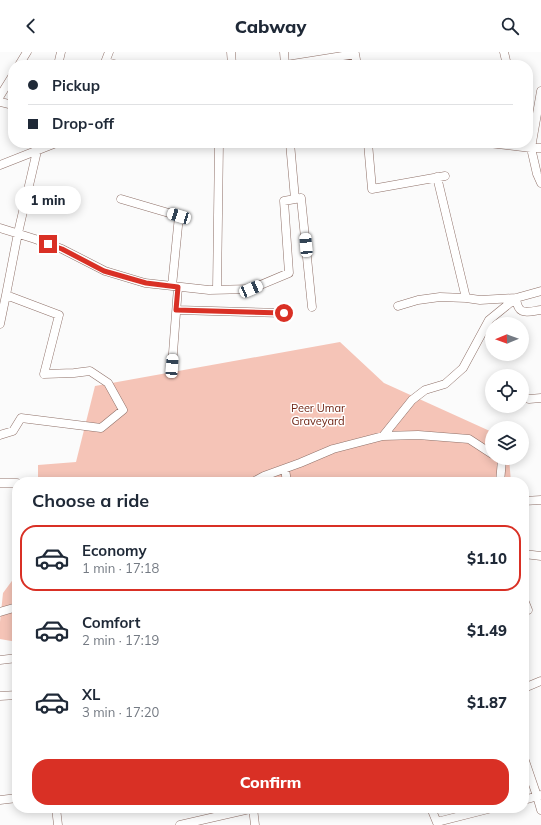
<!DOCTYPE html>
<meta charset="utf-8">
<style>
body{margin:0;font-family:Mulish,sans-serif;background:#f2f2f3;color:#1f2937;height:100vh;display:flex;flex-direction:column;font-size:15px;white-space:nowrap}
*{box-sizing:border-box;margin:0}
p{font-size:13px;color:#747a83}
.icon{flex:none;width:22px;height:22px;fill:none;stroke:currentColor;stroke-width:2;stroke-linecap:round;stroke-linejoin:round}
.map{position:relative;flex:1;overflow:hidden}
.side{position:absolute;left:12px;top:425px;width:517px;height:336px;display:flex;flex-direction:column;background:#fff;border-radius:16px;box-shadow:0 2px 10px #0003}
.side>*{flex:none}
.hud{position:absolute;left:8px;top:8px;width:525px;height:88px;border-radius:16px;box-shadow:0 2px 10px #0003;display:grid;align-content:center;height:88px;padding:0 20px;background:#fff}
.needle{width:26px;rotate:269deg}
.fabs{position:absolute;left:485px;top:265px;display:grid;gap:8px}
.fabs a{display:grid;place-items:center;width:44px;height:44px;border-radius:50%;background:#fff;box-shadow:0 2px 10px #0003;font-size:20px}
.end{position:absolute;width:18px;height:18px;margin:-9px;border:5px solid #d93025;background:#fff;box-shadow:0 0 0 2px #fff}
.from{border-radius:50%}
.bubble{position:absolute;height:28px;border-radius:14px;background:#fff;box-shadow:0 2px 10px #0003;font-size:13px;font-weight:800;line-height:28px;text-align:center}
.car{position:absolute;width:12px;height:24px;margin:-12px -6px;border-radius:5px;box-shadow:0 0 3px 1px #0007;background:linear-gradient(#fff 24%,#345 0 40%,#fff 0 76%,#345 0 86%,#fff 0)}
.hud b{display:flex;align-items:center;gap:14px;height:38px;font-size:15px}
.hud b+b{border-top:1px solid #e0e1e3}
.hud i{width:10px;height:10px;background:#1f2937}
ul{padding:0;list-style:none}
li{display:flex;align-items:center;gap:12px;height:66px;margin:0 8px 6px;padding:0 12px;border:2px solid transparent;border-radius:16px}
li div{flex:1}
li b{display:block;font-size:15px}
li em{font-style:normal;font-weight:800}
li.current{border-color:#d93025}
li>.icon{width:36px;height:36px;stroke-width:1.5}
h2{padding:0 20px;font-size:18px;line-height:48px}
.primary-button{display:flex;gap:8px;margin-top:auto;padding:8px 20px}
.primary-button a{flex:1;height:46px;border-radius:16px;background:#d93025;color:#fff;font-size:16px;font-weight:800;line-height:46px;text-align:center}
header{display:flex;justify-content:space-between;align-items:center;height:52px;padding:0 20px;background:#fff;font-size:18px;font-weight:800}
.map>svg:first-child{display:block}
.green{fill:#f5c4b7}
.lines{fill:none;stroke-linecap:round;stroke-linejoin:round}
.street-casing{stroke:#8f7169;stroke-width:9}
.street{stroke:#fff;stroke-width:8}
.route{stroke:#d93025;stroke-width:5}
.labels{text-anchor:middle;stroke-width:3;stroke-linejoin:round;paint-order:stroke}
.park-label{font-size:11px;fill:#6f2413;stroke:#fff}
</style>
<header><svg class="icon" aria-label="back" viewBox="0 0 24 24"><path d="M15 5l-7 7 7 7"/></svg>Cabway<svg class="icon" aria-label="search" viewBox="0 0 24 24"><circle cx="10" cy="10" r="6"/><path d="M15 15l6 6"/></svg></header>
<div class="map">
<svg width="541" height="773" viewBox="0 0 541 773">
<rect width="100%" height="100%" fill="#fbfbfb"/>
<path class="green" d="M 340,290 L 384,331 L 492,380 L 492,406 L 509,406 L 511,430 L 38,430 L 38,413 L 76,410 L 95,334 Z
M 17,522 L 17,590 L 0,587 L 0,570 L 3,541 Z"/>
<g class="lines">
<defs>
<path id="street" d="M 231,0 L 232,13
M 284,0 L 285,13
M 504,0 L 507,13
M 106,10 L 118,13
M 19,13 L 27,0
M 58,13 L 61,0
M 104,13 L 109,0
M 286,13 L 355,2 L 357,13
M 541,39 L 531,96 L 537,122 L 541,131
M 0,44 L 13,23
M 0,50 L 13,53
M 290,91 L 295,147 L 301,146 L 312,255
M 368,91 L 372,137 L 445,124
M 489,91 L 531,96 L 541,96
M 0,113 L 56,91
M 437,125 L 466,246
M 121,147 L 179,164 L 172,234
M 0,176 L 35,187 L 62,197 L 105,219 L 145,231 L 209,238 L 251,237 L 289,221 L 284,149 L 295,147
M 217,238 L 219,91
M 516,246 C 518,264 526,260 541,258
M 398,254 L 418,248 L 440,245 L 466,246 L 480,248 L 516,246 L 541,239
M 177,258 L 284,261
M 0,272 L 6,243
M 172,314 L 178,235
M 529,347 L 541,346
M 0,383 L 13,379 L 21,366 L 101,376 L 123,358 L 108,331 L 90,319 L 74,321 L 44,322 L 59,263 L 6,243 L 18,181 L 37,99
M 383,384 L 418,383 L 469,387 L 492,402
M 499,406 L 502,408 L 500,430
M 285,417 L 287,430
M 253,430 L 264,424 L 300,411 L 333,397 L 383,384 L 412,348 L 425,338 L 445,332 L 463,316 L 489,268 L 516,246
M 0,431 L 17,431
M 524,449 L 541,448
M 524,502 L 541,504
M 524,548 L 528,558
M 0,560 L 17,555
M 0,608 L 17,606
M 524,636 L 541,629
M 0,644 L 17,643
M 524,706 L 537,744 L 541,758
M 0,748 L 17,746
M 524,748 L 541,743
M 56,756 L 58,773
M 253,756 L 255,773
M 431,756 L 438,773
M 437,770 L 492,756
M 180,773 L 254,756"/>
</defs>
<use href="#street" class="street-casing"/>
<use href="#street" class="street"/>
</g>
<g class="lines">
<path class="route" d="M 48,192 L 62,197 L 104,219 L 146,231 L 178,235 L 176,258 L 284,261"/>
</g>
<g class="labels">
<g class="park-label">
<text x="318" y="360">Peer Umar<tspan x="318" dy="13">Graveyard</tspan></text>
</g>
</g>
</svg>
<div class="fabs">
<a><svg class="needle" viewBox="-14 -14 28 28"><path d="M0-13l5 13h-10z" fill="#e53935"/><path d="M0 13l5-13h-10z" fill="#747a83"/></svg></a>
<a><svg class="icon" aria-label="locate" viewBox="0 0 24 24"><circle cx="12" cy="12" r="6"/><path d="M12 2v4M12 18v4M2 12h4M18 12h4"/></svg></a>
<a><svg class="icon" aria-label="layers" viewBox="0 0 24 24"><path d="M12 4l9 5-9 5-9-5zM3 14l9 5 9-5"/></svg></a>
</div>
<i class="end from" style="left:284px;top:261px"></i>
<i class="end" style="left:48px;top:192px"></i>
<div class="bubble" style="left:15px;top:134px;width:66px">1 min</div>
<i class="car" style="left:179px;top:164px;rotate:287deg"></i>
<i class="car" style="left:306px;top:193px;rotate:355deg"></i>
<i class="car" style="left:251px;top:237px;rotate:67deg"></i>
<i class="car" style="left:172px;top:314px;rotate:4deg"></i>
<div class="hud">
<b><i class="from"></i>Pickup</b>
<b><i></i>Drop-off</b>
</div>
<section class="side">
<h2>Choose a ride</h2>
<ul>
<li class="current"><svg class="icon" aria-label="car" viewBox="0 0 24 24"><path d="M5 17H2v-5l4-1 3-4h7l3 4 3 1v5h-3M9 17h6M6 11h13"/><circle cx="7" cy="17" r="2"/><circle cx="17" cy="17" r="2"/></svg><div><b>Economy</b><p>1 min · 17:18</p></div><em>$1.10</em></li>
<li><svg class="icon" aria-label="car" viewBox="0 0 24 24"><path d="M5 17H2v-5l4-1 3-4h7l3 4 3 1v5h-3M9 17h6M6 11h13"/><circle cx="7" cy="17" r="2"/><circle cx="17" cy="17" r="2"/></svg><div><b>Comfort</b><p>2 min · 17:19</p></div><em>$1.49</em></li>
<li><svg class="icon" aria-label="car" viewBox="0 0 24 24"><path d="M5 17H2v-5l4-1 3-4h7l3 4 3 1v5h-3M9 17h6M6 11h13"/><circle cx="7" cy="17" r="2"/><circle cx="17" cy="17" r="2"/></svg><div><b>XL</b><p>3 min · 17:20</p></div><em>$1.87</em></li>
</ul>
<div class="primary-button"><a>Confirm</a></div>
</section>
</div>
